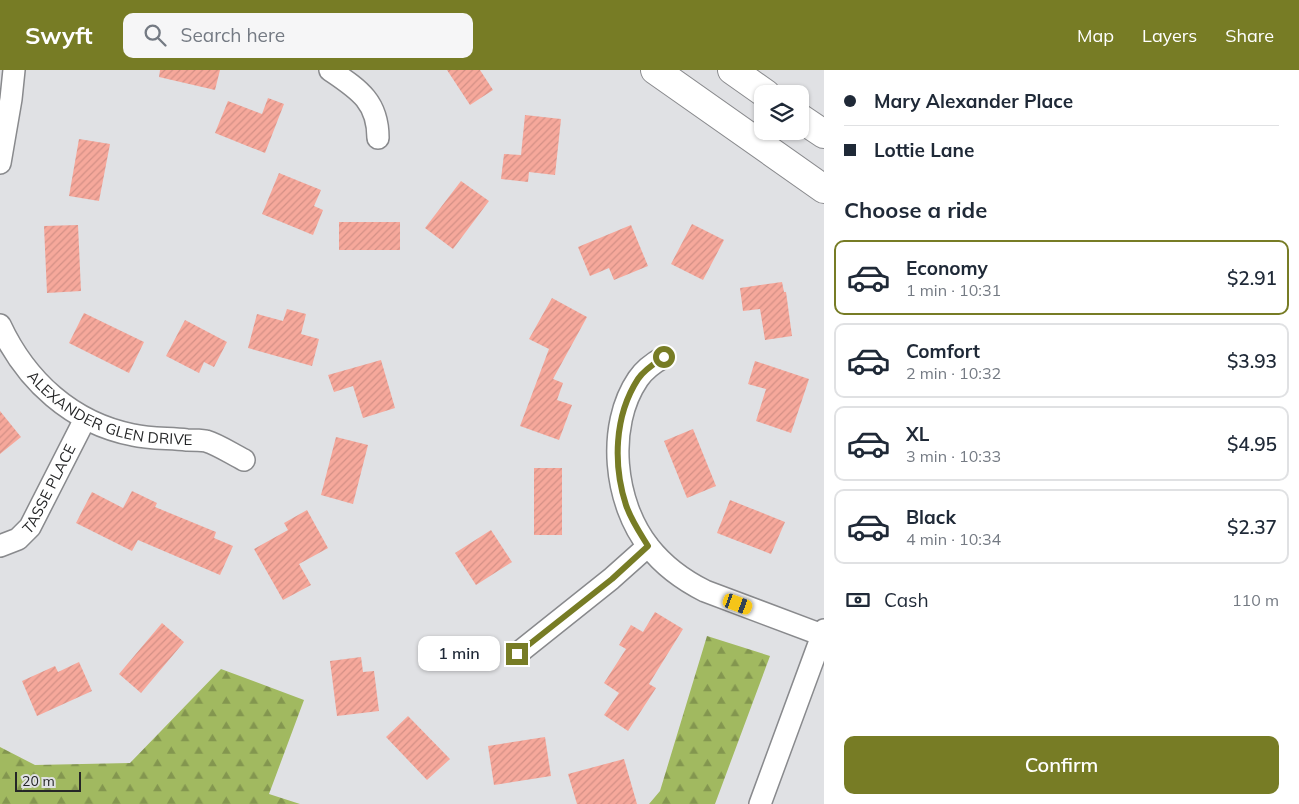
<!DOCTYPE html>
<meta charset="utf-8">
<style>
body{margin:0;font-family:Mulish,sans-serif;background:#f6f6f7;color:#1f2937;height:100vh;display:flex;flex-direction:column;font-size:19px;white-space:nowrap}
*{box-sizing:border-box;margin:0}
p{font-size:16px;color:#747a83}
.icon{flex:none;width:28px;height:28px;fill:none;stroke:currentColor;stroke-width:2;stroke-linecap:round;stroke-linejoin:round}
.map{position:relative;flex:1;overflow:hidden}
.details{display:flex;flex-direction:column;background:#fff;width:475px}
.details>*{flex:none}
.banner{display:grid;align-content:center;height:110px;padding:0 20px;background:#fff}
.controls{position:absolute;left:754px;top:15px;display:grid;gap:10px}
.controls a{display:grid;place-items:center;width:55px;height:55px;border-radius:10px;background:#fff;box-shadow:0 1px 4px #0004;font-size:25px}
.scale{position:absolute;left:15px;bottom:12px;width:66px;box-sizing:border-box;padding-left:5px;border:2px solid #252627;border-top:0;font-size:14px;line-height:18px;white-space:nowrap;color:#252627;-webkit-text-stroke:4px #e0e1e4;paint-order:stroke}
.end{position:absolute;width:22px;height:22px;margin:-11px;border:6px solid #777c25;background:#fff;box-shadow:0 0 0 2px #fff}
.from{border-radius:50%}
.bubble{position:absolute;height:35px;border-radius:10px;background:#fff;box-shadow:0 1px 4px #0004;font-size:16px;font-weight:600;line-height:35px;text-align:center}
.car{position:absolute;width:15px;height:30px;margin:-15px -8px;border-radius:6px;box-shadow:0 0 4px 1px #0007;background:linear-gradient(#f5c518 24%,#345 0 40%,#f5c518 0 76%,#345 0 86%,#f5c518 0)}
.banner b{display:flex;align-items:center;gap:18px;height:48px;font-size:19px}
.banner b+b{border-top:1px solid #e0e1e3}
.banner i{width:12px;height:12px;background:#1f2937}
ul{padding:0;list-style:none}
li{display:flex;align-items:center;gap:15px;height:75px;margin:0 10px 8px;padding:0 10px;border:2px solid #e0e1e3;border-radius:10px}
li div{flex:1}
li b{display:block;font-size:19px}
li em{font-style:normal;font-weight:600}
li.selected{border-color:#777c25}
li>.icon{width:45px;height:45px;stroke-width:1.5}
h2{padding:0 20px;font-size:22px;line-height:60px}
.pay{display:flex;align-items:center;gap:12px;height:55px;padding:0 20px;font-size:19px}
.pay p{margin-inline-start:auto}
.primary-button{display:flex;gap:10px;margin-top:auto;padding:10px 20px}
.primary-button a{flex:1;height:58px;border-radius:10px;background:#777c25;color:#fff;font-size:20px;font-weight:600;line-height:58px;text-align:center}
header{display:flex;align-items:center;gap:30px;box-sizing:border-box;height:70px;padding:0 25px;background:#777c25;color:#fff}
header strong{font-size:24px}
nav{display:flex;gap:28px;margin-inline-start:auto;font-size:18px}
.search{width:350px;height:45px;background:#f6f6f7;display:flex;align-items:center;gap:12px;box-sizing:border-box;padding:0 18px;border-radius:10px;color:#747a83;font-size:19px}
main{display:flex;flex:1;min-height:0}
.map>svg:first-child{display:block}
.forest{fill:url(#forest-firs)}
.building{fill:url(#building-hatch)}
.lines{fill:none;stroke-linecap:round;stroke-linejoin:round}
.minor-casing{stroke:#898a8d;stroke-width:24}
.major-casing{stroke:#898a8d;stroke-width:30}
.minor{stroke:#fff;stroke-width:21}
.major{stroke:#fff;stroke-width:28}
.route{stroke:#777c25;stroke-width:6}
.labels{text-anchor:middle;stroke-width:4.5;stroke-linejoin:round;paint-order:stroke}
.street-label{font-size:15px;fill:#252627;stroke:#e0e1e4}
</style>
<header>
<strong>Swyft</strong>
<div class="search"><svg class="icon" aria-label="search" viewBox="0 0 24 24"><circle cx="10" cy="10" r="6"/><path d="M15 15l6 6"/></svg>Search here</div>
<nav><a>Map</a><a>Layers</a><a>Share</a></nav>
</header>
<main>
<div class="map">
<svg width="824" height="734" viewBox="0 0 824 734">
<defs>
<pattern id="forest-firs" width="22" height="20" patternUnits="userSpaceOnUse" patternTransform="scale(1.25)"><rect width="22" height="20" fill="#a1b960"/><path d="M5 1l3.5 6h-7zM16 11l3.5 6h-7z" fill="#83964f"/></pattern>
<pattern id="building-hatch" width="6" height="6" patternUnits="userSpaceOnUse" patternTransform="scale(1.25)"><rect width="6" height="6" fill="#f6a89b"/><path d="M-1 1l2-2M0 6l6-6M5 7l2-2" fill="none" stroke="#d39086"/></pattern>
</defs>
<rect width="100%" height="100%" fill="#e0e1e4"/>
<path class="forest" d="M 707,566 L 770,586 L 715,734 L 649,734 L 660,721 Z
M 221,599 L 304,630 L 269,724 L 300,734 L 0,734 L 0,677 L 35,695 L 130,693 Z"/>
<path class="building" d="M 160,0 L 220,0 L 215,20 L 159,7 Z
M 447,0 L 480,0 L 493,20 L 470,35 Z
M 268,28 L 284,34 L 265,83 L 215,63 L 228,31 L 262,44 Z
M 525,45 L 561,49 L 555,105 L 529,102 L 528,112 L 501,109 L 504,84 L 521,85 Z
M 79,69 L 110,74 L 99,131 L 69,126 Z
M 279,103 L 321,120 L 314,136 L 323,140 L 313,165 L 262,144 Z
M 461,111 L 489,131 L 453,179 L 425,158 Z
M 339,152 L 400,152 L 400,180 L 339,180 Z
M 692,154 L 724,170 L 703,210 L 671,194 Z
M 78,155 L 81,221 L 47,223 L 44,156 Z
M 631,155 L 648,196 L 614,210 L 609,198 L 590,206 L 578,177 Z
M 782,212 L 784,222 L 786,222 L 792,266 L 765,270 L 760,239 L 743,241 L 740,218 Z
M 552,228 L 587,247 L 553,309 L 563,313 L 557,330 L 572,335 L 559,370 L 520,356 L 549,279 L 529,269 Z
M 287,239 L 306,244 L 301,264 L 319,269 L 312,296 L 248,278 L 257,244 L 283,251 Z
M 84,243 L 144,272 L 129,303 L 69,273 Z
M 185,250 L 227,272 L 214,297 L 204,292 L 199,303 L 166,286 Z
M 381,290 L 395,338 L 363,348 L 353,316 L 334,322 L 328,305 Z
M 755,291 L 809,309 L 791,363 L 756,351 L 766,319 L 748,314 Z
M 0,341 L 21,367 L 0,384 Z
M 693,359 L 716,416 L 687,428 L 664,371 Z
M 336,367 L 368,375 L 353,434 L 321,425 Z
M 534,398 L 562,398 L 562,465 L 534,465 Z
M 132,421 L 157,433 L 155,437 L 216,462 L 214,468 L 233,476 L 220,505 L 138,470 L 132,481 L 76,453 L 92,422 L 123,438 Z
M 730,430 L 785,452 L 771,484 L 717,463 Z
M 307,440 L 328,478 L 299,494 L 311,515 L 283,530 L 254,479 L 288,460 L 284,453 Z
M 491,460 L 512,492 L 476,515 L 455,483 Z
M 655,542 L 683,559 L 649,614 L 656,618 L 628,661 L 604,645 L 619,623 L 604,613 L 626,579 L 619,575 L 631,555 L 643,562 Z
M 162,553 L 184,572 L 141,623 L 119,604 Z
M 361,587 L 363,602 L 374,601 L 379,641 L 337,646 L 330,591 Z
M 79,592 L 92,621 L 37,646 L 22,611 L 55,596 L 58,602 Z
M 408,646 L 450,689 L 427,710 L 386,667 Z
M 545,667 L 551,706 L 494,715 L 488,676 Z
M 624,689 L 637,734 L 577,734 L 568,704 Z"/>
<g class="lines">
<defs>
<g id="minor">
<path d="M 330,0 C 358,19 378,31 378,68"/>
<path d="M 0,93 L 11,29 L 14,0"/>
<path id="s1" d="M 0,255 C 26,311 72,353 133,365 C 150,369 169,368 187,370 C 193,370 200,370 206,371 C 219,375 232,384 244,390"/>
<path d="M 664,287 C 655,292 644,300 638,309 C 606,356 614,433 649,477 C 664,496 683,510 705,521 L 822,565"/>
<path id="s2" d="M 0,476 L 18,469 L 30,457 L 85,349"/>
<path d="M 517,584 L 611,509 L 648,476"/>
<path d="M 760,734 L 824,560"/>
</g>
<path id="major" d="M 655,0 L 824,119
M 732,0 L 766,24
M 800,48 L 824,64"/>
</defs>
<use href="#minor" class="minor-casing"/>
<use href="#major" class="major-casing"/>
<use href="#minor" class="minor"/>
<use href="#major" class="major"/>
</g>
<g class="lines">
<path class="route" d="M 517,584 L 612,509 L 648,476 C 640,463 631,450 626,435 C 613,395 614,346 638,309 C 644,300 655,293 664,287"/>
</g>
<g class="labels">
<g class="street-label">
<text dy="5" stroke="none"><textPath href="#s1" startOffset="148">ALEXANDER GLEN DRIVE</textPath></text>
<text dy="5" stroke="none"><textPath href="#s2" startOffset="79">TASSE PLACE</textPath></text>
</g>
</g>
</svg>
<div class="controls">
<a><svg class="icon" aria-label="layers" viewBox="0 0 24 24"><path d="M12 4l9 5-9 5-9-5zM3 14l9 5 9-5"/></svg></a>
</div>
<div class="scale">20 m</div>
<i class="end from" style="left:664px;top:287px"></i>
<i class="end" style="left:517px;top:584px"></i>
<div class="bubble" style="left:418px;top:566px;width:82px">1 min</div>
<i class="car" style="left:738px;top:534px;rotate:110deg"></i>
</div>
<section class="details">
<div class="banner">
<b><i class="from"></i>Mary Alexander Place</b>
<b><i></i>Lottie Lane</b>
</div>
<h2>Choose a ride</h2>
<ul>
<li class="selected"><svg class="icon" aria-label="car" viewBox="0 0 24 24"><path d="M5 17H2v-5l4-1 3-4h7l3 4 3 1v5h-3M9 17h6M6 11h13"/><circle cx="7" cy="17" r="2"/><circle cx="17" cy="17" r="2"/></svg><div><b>Economy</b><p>1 min · 10:31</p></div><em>$2.91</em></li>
<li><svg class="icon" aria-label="car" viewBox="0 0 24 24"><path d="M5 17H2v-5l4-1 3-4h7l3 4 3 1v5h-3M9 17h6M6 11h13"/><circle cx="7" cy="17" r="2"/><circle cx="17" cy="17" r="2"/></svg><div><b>Comfort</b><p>2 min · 10:32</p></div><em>$3.93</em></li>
<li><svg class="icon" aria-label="car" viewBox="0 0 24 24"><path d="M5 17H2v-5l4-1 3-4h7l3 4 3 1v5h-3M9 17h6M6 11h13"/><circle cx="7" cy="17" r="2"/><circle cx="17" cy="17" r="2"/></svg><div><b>XL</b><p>3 min · 10:33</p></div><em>$4.95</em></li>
<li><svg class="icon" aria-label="car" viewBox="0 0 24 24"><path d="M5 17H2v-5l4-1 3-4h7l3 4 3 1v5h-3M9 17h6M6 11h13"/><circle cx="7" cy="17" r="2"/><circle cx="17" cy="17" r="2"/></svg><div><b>Black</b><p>4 min · 10:34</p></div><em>$2.37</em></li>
</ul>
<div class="pay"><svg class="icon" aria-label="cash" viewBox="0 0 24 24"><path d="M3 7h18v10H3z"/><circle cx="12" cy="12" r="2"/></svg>Cash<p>110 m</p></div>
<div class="primary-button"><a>Confirm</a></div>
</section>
</main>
